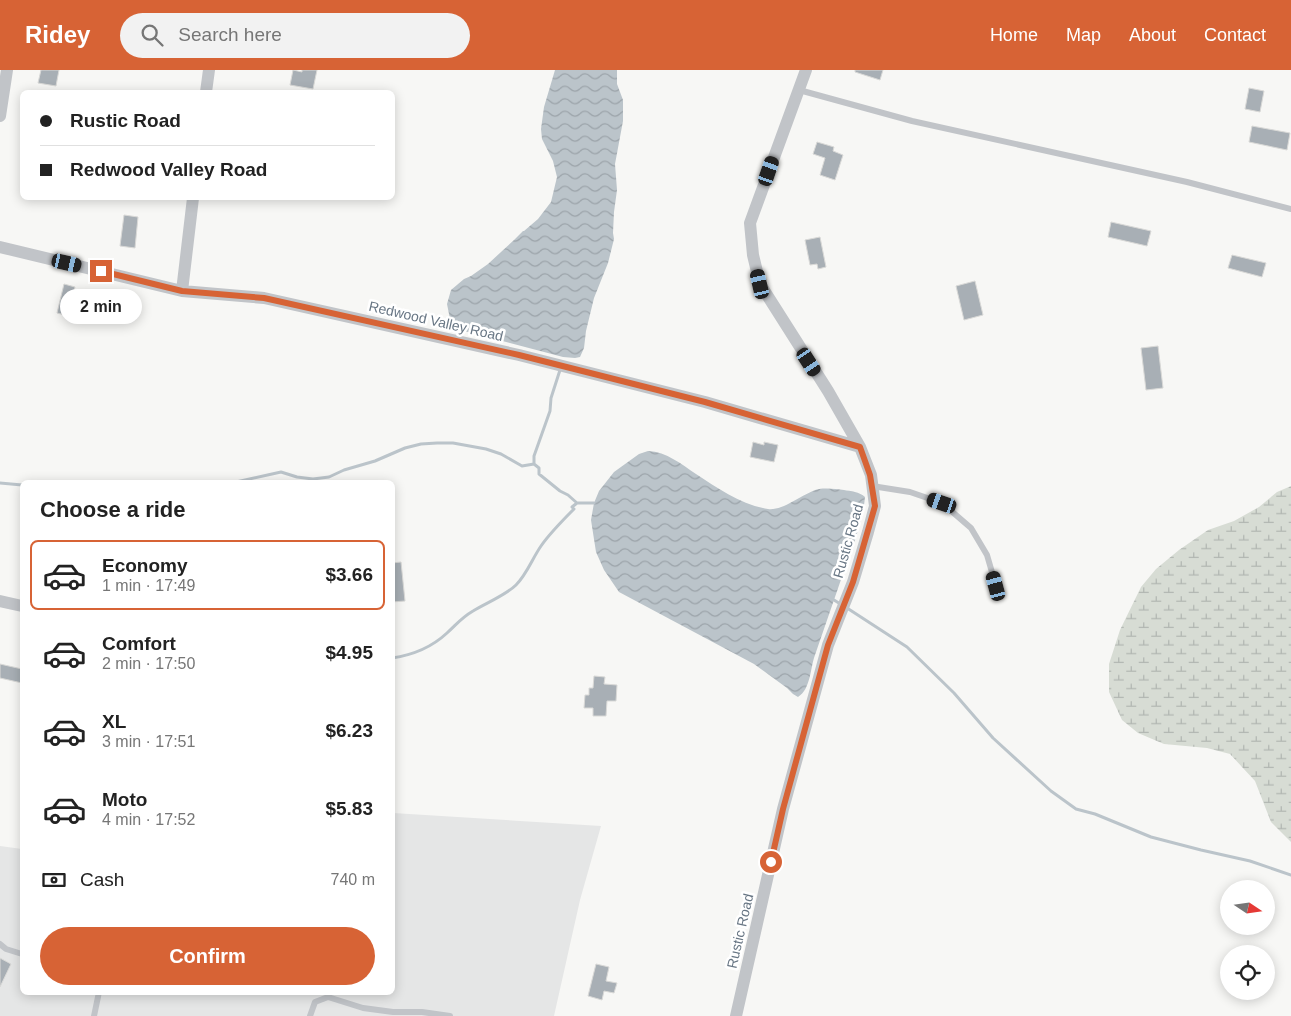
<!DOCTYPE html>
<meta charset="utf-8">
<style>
body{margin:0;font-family:Arial,sans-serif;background:#f2f2f2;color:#222;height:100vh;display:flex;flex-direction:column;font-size:19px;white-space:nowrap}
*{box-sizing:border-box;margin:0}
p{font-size:16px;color:#767676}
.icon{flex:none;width:28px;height:28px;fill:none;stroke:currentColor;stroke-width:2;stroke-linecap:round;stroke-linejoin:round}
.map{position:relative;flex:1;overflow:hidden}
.panel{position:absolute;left:20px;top:410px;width:375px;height:515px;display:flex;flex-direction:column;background:#fff;border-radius:8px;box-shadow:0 2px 12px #0003}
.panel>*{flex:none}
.guide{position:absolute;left:20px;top:20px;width:375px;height:110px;border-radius:8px;box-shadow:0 2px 12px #0003;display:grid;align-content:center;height:110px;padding:0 20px;background:#fff}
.needle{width:32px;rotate:103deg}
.buttons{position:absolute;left:1220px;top:810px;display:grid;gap:10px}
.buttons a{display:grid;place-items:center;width:55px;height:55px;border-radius:50%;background:#fff;box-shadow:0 2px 12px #0003;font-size:25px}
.end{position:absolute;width:22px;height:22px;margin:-11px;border:6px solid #d76335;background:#fff;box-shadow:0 0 0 2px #fff}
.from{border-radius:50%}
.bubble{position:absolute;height:35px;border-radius:18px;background:#fff;box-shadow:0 2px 12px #0003;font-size:16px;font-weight:800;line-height:35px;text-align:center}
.car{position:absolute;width:15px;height:30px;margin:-15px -8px;border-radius:6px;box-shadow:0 0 4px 1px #0007;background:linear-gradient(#222 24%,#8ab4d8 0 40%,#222 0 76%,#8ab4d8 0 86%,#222 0)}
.guide b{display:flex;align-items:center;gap:18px;height:48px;font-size:19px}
.guide b+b{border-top:1px solid #e0e0e0}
.guide i{width:12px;height:12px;background:#222}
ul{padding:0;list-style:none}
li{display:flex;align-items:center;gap:15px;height:70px;margin:0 10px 8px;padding:0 10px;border:2px solid transparent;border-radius:8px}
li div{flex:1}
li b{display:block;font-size:19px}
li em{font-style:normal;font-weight:800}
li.active{border-color:#d76335}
li>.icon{width:45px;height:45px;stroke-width:1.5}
h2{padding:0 20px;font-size:22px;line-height:60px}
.pay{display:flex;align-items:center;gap:12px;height:55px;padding:0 20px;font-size:19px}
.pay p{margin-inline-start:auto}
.cta{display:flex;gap:10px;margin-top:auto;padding:10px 20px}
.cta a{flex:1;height:58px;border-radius:30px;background:#d76335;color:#fff;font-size:20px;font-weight:800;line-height:58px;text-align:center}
header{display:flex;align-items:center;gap:30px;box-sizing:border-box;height:70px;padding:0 25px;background:#d76335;color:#fff}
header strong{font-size:24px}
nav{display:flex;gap:28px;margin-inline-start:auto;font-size:18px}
.search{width:350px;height:45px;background:#f2f2f2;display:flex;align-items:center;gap:12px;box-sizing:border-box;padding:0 18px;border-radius:28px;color:#767676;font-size:19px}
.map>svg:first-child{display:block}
.built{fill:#e5e6e6}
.wetland{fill:url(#wetland-marsh)}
.water{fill:url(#water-waves)}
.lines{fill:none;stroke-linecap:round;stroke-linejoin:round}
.stream{stroke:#bbc4ca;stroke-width:3}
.building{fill:#a8afb5;stroke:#d9d9d7}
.service{stroke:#c1c4c8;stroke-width:6}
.minor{stroke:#c1c4c8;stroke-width:12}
.route{stroke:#d76335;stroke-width:6}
.labels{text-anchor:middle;stroke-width:5;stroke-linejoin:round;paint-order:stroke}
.street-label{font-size:14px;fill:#687684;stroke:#fff}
</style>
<header>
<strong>Ridey</strong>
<div class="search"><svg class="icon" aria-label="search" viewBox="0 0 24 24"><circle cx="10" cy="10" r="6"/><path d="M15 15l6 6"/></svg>Search here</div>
<nav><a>Home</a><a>Map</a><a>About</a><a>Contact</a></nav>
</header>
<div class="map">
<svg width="1291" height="946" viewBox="0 0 1291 946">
<defs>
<pattern id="wetland-marsh" width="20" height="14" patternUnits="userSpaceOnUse" patternTransform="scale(1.25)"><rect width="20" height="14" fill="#d7dcd4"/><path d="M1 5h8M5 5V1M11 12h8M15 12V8" fill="none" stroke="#b2b7b2"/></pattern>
<pattern id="water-waves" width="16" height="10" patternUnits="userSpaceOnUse" patternTransform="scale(1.25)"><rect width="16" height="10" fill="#bbc4ca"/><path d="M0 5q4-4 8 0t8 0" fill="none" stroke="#9ca4aa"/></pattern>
</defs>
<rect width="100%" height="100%" fill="#f7f7f5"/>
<path class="built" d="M 393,743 L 601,756 L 580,830 L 554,946 L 0,946 L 0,776 L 22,779 L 22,922 L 392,922 Z"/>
<path class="wetland" d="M 1291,416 L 1291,772 L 1271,752 L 1255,711 L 1230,684 L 1207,678 L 1164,674 L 1138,663 L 1122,650 L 1109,622 L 1109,594 L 1120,560 L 1141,517 L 1156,499 L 1179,480 L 1208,460 L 1234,451 L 1259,437 L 1277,422 Z"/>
<path class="water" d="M 555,0 L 617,0 L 617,14 L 623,30 L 623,51 L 615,94 L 617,120 L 614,142 L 613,163 L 614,169 L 608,193 L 594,228 L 586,261 L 584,278 L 580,287 L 575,288 L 563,287 L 460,260 L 450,249 L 447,234 L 451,220 L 464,209 L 471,206 L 488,194 L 514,170 L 523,161 L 524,161 L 538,149 L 551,132 L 557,107 L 553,91 L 542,69 L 541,59 L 544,37 Z
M 648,381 C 667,382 681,394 696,404 C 717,418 742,435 768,439 C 782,441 800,426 813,421 C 821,417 835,419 844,420 C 850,421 860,422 865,427 C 863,450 853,476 845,498 C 835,527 825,556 815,585 C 810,598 811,619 798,627 L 793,624 L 787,618 L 754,594 L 619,522 L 604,500 L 596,482 L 591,450 L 594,433 L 599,421 L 614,402 L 639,384 Z"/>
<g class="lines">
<path class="stream" d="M 560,300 L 551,328 L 550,341 L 534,386 L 534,394 L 539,398 L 539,404 L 560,421 L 568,425 L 577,433 L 594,433
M 236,412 L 281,402 L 297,407 L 313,409 L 329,407 L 344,400 L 375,391 L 405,378 L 421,374 L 437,373 L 453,373 L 486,379 L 501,384 L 522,396 L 534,394
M 0,413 L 22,415
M 834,530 L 842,535
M 847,538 L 907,577 L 954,623 L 993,668 L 1051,721 L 1076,739 L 1095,744 L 1151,767 L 1201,780 L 1250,791 L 1291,805
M 392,588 C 413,585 432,577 447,563 C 457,554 461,548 473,541 C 486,533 506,525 516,515 C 527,504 532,489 541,476 C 550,463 562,451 574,439 L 572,437 L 577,433"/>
</g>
<path class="building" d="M 41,0 L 59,0 L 56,16 L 38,13 Z
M 293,0 L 302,2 L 302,0 L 317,0 L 313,19 L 290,15 Z
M 855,0 L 883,0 L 880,10 L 855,2 Z
M 1249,18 L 1264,21 L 1260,42 L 1245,39 Z
M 1252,56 L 1290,63 L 1287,80 L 1249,72 Z
M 817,72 L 834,77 L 833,81 L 843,85 L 835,110 L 820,105 L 825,88 L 813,84 Z
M 124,145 L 138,147 L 135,178 L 120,176 Z
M 1111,152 L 1151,161 L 1147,176 L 1108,167 Z
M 820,167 L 826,197 L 818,199 L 817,194 L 810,195 L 805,170 Z
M 1232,185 L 1266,193 L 1262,207 L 1228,198 Z
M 975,211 L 983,245 L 964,250 L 956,216 Z
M 64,214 L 75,217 L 71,233 L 88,237 L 85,250 L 57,243 Z
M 1158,276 L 1163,318 L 1146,320 L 1141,278 Z
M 753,372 L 764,375 L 764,372 L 778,375 L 774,392 L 750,387 Z
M 401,492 L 405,531 L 392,532 L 392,493 Z
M 0,594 L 22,599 L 22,613 L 0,608 Z
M 594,606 L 605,607 L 604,614 L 617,615 L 616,631 L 607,631 L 606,646 L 593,646 L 593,638 L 584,638 L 585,625 L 589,625 L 589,618 L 593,618 Z
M 0,888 L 11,894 L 0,917 Z
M 596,894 L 609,897 L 606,911 L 617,913 L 614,923 L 604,921 L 602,930 L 588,926 Z"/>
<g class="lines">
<path class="service" d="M 799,20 L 912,51 L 1187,112 L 1291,139
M 872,416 L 910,422 L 942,433 L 971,458 L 987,485 L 996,516
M 0,874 L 6,879 L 22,884
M 94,946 L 99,922
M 310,946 L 315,932 L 328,927 L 363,938 L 393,942 L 422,942 L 450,946"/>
<path class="minor" d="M 206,22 L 209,0
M 0,46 L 7,0
M 0,177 L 182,221 L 264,228 L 519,285 L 705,332 L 860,377
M 182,221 L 193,128
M 0,531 L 22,536
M 736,946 L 783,739 L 828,575 L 853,512 L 868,462 L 875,436 L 871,405 L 860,377 L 828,321 L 760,214 L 753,185 L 750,153 L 806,0"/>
</g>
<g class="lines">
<path class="route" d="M 101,201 L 182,221 L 264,228 L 519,285 L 705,332 L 860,377 L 870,405 L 875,436 L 853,512 L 828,575 L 783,739 L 771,792"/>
</g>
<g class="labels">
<g class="street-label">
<text transform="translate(436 251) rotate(13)" y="5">Redwood Valley Road</text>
<text transform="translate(848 471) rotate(-74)" y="5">Rustic Road</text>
<text transform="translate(740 861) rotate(-77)" y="5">Rustic Road</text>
</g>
</g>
</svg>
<div class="buttons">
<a><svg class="needle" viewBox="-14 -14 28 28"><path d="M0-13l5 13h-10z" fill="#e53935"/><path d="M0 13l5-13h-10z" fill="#767676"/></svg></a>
<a><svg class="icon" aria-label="locate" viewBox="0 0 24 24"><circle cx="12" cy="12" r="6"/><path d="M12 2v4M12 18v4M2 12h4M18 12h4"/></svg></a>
</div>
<i class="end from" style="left:771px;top:792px"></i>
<i class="end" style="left:101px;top:201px"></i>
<div class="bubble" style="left:60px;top:219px;width:82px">2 min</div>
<i class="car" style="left:769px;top:101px;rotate:19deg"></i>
<i class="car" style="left:67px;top:193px;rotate:103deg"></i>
<i class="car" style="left:760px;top:214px;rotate:347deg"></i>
<i class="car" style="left:809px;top:292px;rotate:147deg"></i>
<i class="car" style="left:942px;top:433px;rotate:289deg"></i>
<i class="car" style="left:996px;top:516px;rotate:345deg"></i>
<div class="guide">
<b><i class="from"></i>Rustic Road</b>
<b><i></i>Redwood Valley Road</b>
</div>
<section class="panel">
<h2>Choose a ride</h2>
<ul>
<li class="active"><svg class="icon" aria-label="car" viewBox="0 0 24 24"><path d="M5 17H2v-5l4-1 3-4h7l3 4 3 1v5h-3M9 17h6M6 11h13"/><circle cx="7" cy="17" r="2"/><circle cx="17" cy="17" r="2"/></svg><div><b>Economy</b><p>1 min · 17:49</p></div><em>$3.66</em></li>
<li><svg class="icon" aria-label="car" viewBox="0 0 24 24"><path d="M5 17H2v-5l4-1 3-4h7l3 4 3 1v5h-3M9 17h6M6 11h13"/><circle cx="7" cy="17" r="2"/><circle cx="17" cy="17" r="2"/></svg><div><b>Comfort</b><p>2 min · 17:50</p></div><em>$4.95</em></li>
<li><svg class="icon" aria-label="car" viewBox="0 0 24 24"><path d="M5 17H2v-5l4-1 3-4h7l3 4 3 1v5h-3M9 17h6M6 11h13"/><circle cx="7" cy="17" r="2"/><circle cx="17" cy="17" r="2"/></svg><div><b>XL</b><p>3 min · 17:51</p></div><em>$6.23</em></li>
<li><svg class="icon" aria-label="car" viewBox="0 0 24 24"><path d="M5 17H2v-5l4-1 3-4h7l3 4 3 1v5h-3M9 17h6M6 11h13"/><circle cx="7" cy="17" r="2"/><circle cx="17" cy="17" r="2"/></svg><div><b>Moto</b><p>4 min · 17:52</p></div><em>$5.83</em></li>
</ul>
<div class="pay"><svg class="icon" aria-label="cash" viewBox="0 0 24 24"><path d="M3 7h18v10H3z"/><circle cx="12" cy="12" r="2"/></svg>Cash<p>740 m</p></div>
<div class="cta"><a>Confirm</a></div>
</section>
</div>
